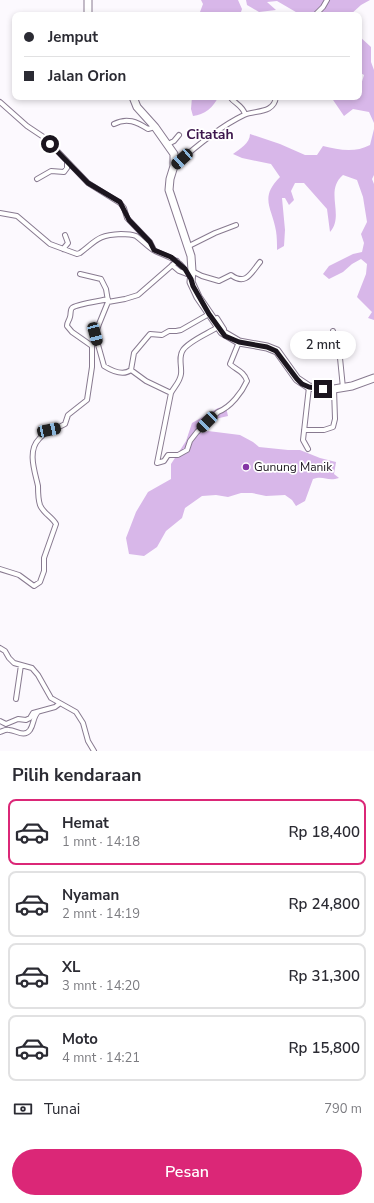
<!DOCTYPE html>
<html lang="id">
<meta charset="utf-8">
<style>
body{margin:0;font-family:"Nunito Sans",sans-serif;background:#f2f2f3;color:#2b2b33;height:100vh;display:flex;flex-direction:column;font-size:15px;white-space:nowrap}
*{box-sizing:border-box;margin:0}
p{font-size:13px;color:#7c7c81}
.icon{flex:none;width:22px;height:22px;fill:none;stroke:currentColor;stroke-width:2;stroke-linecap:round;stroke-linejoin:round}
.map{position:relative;height:751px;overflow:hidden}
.panel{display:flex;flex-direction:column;background:#fff;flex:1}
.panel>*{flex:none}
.guide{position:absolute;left:12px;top:12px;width:350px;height:88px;border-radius:8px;box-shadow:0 2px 6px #0003;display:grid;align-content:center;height:88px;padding:0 12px;background:#fff}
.end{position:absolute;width:18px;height:18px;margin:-9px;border:5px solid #1b151e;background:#fff;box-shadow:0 0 0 2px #fff}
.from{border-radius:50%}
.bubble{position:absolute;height:28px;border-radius:14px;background:#fff;box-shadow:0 2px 6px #0003;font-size:13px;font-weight:600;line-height:28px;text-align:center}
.car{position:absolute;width:12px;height:24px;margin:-12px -6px;border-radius:5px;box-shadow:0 0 3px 1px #0007;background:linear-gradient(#222 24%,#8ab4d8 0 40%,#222 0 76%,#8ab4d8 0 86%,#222 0)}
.guide b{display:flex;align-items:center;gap:14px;height:38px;font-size:15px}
.guide b+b{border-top:1px solid #e1e1e2}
.guide i{width:10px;height:10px;background:#2b2b33}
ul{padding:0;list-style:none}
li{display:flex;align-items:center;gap:12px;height:66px;margin:0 8px 6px;padding:0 4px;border:2px solid #e1e1e2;border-radius:8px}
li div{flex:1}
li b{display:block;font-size:15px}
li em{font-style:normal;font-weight:600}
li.on{border-color:#db2777}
li>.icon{width:36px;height:36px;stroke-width:1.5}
h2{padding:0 12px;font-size:18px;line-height:48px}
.pay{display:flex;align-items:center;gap:10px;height:44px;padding:0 12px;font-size:15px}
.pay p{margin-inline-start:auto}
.action{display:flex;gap:8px;margin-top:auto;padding:8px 12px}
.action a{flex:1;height:46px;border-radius:24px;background:#db2777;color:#fff;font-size:16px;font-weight:600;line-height:46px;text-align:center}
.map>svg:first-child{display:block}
.forest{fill:#d8b7e9}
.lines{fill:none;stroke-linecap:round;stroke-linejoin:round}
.street-casing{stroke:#887a90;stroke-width:6}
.highway-casing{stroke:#887a90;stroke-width:9}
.street{stroke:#fff;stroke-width:4}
.highway{stroke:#fff;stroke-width:7}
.route{stroke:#1b151e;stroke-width:5}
.poi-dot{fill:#8535a6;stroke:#fff;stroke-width:1.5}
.labels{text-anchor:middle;stroke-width:3.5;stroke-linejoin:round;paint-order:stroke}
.poi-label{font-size:12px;fill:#1b151e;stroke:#fff;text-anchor:start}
.quarter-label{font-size:14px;font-weight:bold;fill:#3d174d;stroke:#fff}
</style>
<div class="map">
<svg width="374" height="751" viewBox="0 0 374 751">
<rect width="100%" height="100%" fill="#fcf9fe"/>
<path class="forest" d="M 201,0 L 238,0 L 242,9 L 240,15 L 194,15 L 200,12 L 203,4 Z
M 246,0 L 370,0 L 361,5 L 350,15 L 301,15 L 277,1 L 267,2 L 276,10 L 259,12 L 247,5 Z
M 359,36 L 371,47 L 371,62 L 374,70 L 374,123 L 369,112 L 353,109 L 344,116 L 331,97 L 359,97 L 359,88 L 360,88 L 364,75 L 359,72 Z
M 192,97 L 218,97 C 214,107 204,115 193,116 L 191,109 Z
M 374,129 L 374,175 L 372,179 L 374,184 L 374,320 L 368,318 L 372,312 L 357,297 L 366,274 L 367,264 L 361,259 L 352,264 L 343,272 L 329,279 L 323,274 L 329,266 L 353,254 L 362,252 L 364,243 L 361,234 L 367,222 L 363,197 L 357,180 L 343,175 C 324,191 345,215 330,232 L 327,209 L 304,183 L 295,183 L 291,191 L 294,200 L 289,205 L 285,198 L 282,198 L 285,230 L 284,246 L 277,250 C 277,244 277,237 276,231 C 272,207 259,198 280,177 L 271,164 L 242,158 L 233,154 C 240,149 250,143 250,134 L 280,144 L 305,155 L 317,155 L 323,146 C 339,150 355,153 370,145 Z
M 226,407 L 228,416 L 215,419 L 200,433 L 208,431 L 240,435 L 253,442 L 259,447 L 288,450 L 300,450 L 320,458 L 336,462 L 334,474 L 339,478 C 327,482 324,475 313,479 L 305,501 L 296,506 L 292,500 L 285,495 L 266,496 L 252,493 L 241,493 L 228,497 L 216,495 L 202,496 L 185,508 L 182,518 L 166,531 L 157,547 L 144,556 L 129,554 L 126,538 L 136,512 L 148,492 L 171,479 L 171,464 L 186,441 L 192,423 L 218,408 Z"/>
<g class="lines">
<defs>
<path id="street" d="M 315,15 L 323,7 L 327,0
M 230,97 C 235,104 242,105 245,114
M 0,102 L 27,126 L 45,138 L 88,183 L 120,203 L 124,208 L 127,218 L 150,242 L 154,250
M 114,124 C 127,117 137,122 148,129 L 155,127
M 168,144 L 174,141 L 179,135
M 174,166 C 194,148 221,126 244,115 C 255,110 274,114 276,97
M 37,179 L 51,171 L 64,172 L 67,168 L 67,162
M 0,213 L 17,216 L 50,244 L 77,254 L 80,253 C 97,240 98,235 121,234 C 126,234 131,234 136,236 C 143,241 148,247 155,251 C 168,257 181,260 187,274
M 189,246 L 215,233 L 236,225
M 63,249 L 68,243 L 65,235
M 172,265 L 179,271 L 187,274
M 192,271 L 202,276 L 219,281 L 231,275 C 246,286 251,273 260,262
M 80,274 L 101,279 L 106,289 L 108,301
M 217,318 L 224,329
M 218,327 C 209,333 189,341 183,350 C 178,357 182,366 181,374 C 180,382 174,387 171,393 L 157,463 L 164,461 L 168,455 L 178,455 L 187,450 L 190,441 L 197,432 L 218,412 C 231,407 242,392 247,381 C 244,371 236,370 230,364 L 239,342
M 333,331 L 340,358 L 343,388
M 95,334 L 104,366 C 112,371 123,376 131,370 L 134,353 L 150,334 L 162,335 L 169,331 L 176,331 L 181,330 L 209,314
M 92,346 L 72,332 L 67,326 C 67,322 69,321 70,317 C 71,314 70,310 72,308 C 76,304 101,301 108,299
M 131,370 L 146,381 L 171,393
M 304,430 L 324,430 L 333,427 L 335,419 L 334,389
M 308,449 L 303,440 L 309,387
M 0,569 L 19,575 L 34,586 L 40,582 L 44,571 L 44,558 L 56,524 C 52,517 43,513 40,505 C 38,499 38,492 38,486 C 35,472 27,451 39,439 C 47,429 55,430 65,424 L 68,415 L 87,400 L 92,367 L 92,346 L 99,324 L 108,302 L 125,299 L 138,295 L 177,261
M 0,648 L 5,651 L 9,658 L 14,663 L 32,668 L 38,675 L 51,698 L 76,712 L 83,723 L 88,741 L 94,751
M 16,699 L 21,665
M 0,721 L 6,724 L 18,719 L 26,720 L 30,718 L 33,713 L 55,707 L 59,704
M 0,732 C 3,731 6,729 9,730 C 16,730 24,738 30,730 C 34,724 33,717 38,712"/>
<path id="highway" d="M 88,0 L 88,15
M 133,97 L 137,107 L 155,127 L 174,154 L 174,166 L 170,179 L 169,190 L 191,256 L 192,271 L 191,282 L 198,297 L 222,332 L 239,342 L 267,347 L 277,351 L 297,379 L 309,387 L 323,389 L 334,389 L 352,386 L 374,378"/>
</defs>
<use href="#street" class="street-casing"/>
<use href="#highway" class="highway-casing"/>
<use href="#street" class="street"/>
<use href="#highway" class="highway"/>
</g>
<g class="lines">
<path class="route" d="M 50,144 L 88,183 L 120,202 L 129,220 L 150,242 L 154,250 L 171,257 L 185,269 L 191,279 L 193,286 L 209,314 L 222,332 L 225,336 L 239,342 L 267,347 L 276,351 L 297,379 L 302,384 L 309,387 L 323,389"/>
</g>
<circle class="poi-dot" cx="246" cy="467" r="4"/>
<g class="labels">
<g class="poi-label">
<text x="254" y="471">Gunung Manik</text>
</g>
<g class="quarter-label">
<text x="210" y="139">Citatah</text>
</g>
</g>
</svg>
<i class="end from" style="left:50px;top:144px"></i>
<i class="end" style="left:323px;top:389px"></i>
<div class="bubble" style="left:290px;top:331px;width:66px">2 mnt</div>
<i class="car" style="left:182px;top:159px;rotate:228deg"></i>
<i class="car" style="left:95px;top:334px;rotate:165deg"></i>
<i class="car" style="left:207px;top:422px;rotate:225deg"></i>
<i class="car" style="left:49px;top:430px;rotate:78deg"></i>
<div class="guide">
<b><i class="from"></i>Jemput</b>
<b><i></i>Jalan Orion</b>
</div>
</div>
<section class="panel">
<h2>Pilih kendaraan</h2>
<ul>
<li class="on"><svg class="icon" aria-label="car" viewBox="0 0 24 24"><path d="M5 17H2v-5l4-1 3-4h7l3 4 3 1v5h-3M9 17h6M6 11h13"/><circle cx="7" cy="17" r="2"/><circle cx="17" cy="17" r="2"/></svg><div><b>Hemat</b><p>1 mnt · 14:18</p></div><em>Rp 18,400</em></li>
<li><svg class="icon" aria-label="car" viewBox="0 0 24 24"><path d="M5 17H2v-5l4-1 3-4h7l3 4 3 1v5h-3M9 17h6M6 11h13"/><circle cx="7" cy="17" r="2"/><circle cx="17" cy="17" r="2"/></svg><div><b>Nyaman</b><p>2 mnt · 14:19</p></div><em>Rp 24,800</em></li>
<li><svg class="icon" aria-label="car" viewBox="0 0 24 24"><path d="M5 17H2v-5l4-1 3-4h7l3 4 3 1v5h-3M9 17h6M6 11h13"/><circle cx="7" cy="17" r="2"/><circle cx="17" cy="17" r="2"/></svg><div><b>XL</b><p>3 mnt · 14:20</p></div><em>Rp 31,300</em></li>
<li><svg class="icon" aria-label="car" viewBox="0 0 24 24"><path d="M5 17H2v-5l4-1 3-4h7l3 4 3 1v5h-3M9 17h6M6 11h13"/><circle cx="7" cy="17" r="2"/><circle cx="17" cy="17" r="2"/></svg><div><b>Moto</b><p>4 mnt · 14:21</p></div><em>Rp 15,800</em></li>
</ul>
<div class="pay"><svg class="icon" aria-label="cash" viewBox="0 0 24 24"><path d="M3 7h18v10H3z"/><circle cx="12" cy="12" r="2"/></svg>Tunai<p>790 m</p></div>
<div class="action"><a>Pesan</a></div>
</section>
